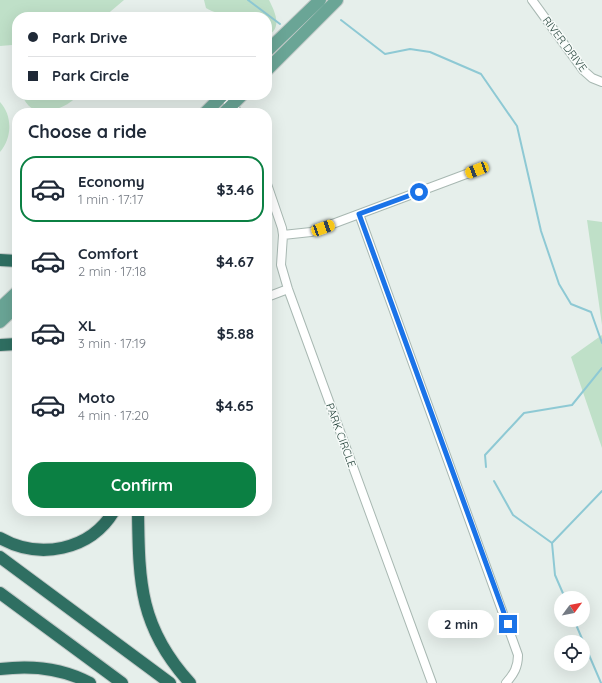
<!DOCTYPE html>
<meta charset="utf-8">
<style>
body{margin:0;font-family:Quicksand,sans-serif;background:#f2f2f3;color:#1f2937;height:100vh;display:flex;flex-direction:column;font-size:15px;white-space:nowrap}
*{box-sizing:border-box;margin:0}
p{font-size:13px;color:#747a83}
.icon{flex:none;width:22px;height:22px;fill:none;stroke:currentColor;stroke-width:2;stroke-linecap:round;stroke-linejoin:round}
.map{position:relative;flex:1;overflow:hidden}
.side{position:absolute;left:12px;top:108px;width:260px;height:408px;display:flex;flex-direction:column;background:#fff;border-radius:16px;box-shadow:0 4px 16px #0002}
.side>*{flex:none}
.guide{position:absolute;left:12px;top:12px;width:260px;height:88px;border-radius:16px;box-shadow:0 4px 16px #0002;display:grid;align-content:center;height:88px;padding:0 16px;background:#fff}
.needle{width:26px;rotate:58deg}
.tools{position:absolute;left:554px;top:591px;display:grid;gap:8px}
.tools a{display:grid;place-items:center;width:36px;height:36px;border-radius:50%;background:#fff;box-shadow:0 4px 16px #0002;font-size:20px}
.end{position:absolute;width:18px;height:18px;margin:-9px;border:5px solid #1a73e8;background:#fff;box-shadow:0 0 0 2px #fff}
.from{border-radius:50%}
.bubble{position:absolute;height:28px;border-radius:14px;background:#fff;box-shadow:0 4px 16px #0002;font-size:13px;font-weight:700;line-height:28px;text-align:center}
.car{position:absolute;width:12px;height:24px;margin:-12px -6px;border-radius:5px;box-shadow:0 0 3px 1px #0007;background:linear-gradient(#f5c518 24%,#345 0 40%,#f5c518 0 76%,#345 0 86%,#f5c518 0)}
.guide b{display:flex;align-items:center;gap:14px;height:38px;font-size:15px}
.guide b+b{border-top:1px solid #e0e1e3}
.guide i{width:10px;height:10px;background:#1f2937}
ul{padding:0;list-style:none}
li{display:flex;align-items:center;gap:12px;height:66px;margin:0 8px 6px;padding:0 8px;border:2px solid transparent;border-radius:16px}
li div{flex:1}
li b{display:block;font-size:15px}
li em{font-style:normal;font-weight:700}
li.on{border-color:#0b8043}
li>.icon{width:36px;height:36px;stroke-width:1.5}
h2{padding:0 16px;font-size:18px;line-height:48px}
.cta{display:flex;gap:8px;margin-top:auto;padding:8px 16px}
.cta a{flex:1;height:46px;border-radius:16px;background:#0b8043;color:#fff;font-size:16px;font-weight:700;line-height:46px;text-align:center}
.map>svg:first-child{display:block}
.green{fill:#bfe0c8}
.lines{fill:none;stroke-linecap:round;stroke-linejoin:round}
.stream{stroke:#8ec9d4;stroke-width:2}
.minor-casing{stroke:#a8b8b2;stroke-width:10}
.primary-casing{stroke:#c2cac8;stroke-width:14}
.motorway-casing{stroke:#c2cac8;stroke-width:14}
.minor{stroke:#fff;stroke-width:8}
.primary{stroke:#6aa596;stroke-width:12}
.motorway{stroke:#2f6f62;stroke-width:12}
.route{stroke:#1a73e8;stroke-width:5}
.labels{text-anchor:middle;stroke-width:3;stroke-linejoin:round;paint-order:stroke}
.street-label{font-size:11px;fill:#24423a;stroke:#f7fbf9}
</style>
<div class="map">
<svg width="602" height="683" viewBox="0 0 602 683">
<rect width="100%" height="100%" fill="#e6efeb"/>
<path class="green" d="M 0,0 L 124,0 L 104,17 L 17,17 L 17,48 L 12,45 L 0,46 Z
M 204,0 L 269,0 C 275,12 283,28 267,36 L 267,17 L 227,17 C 220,12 213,13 206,8 Z
M 22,95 L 79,95 C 63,111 32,122 22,95 Z
M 0,102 C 13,116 12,138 0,152 Z
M 587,220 L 602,222 L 602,325 Z
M 602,335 L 602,448 L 571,357 Z"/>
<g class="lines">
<path class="stream" d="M 248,0 L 280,24
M 341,20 L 385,54 L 410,49 L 430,52 L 481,74 L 517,126 L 541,231 L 559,284 L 571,304 L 591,312 L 602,343
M 486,467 L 485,455 L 524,413 L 572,405 L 602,368
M 494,481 L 513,515 L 552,543
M 565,598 L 555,575 L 552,543 L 602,491
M 574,620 L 601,683"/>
<defs>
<path id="minor" d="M 532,0 L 583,70 L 592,78 L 602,82
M 222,96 L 239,113
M 267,184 L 282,228 L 283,235 L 281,265 L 288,289 L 432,683
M 359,214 L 518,655 C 518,667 514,674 506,683
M 283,235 L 311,232 L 477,170
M 267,297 L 288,289"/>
<path id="primary" d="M 267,51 L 320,0
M 267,70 L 337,0
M 205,113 L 223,95
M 224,113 L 242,95
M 0,308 L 17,292
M 0,322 L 17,306"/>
<path id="motorway" d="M 0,260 L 17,261
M 0,345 L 17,344
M 138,511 C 139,582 139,627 190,683
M 0,538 C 39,560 90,551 114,511
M 0,557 L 170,683
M 0,593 L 122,683
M 0,669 C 31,665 62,668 90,683"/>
</defs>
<use href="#minor" class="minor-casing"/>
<use href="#primary" class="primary-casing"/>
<use href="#motorway" class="motorway-casing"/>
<use href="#minor" class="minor"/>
<use href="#primary" class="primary"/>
<use href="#motorway" class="motorway"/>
</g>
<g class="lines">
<path class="route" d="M 419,192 L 359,214 L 508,624"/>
</g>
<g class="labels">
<g class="street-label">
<text transform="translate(565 44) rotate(53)" y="4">RIVER DRIVE</text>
<text transform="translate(341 435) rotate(70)" y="4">PARK CIRCLE</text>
</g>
</g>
</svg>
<div class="tools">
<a><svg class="needle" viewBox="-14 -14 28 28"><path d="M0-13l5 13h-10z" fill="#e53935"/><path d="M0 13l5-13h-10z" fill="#747a83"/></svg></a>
<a><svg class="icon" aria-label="locate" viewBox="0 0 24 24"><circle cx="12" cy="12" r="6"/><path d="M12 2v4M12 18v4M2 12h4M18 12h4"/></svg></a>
</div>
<i class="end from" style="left:419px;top:192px"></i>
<i class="end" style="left:508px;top:624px"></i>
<div class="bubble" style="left:428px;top:610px;width:66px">2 min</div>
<i class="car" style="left:477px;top:170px;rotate:249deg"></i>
<i class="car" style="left:323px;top:228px;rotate:70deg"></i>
<div class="guide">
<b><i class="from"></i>Park Drive</b>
<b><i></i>Park Circle</b>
</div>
<section class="side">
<h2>Choose a ride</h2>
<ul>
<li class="on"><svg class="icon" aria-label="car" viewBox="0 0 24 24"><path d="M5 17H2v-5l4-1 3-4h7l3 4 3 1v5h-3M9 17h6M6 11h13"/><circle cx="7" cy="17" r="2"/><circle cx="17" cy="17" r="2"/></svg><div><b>Economy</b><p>1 min · 17:17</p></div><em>$3.46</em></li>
<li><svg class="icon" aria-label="car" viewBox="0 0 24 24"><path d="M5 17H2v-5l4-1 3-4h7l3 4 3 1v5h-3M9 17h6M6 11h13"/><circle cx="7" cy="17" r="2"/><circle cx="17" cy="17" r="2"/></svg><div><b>Comfort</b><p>2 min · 17:18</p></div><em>$4.67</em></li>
<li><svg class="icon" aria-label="car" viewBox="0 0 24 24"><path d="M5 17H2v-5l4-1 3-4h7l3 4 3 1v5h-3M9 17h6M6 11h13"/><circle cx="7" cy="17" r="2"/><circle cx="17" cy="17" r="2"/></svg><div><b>XL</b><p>3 min · 17:19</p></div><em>$5.88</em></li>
<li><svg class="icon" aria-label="car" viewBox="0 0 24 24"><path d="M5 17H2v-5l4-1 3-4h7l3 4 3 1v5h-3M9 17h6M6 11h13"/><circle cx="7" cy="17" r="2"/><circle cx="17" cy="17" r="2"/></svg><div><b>Moto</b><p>4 min · 17:20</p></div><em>$4.65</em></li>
</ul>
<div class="cta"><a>Confirm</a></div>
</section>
</div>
